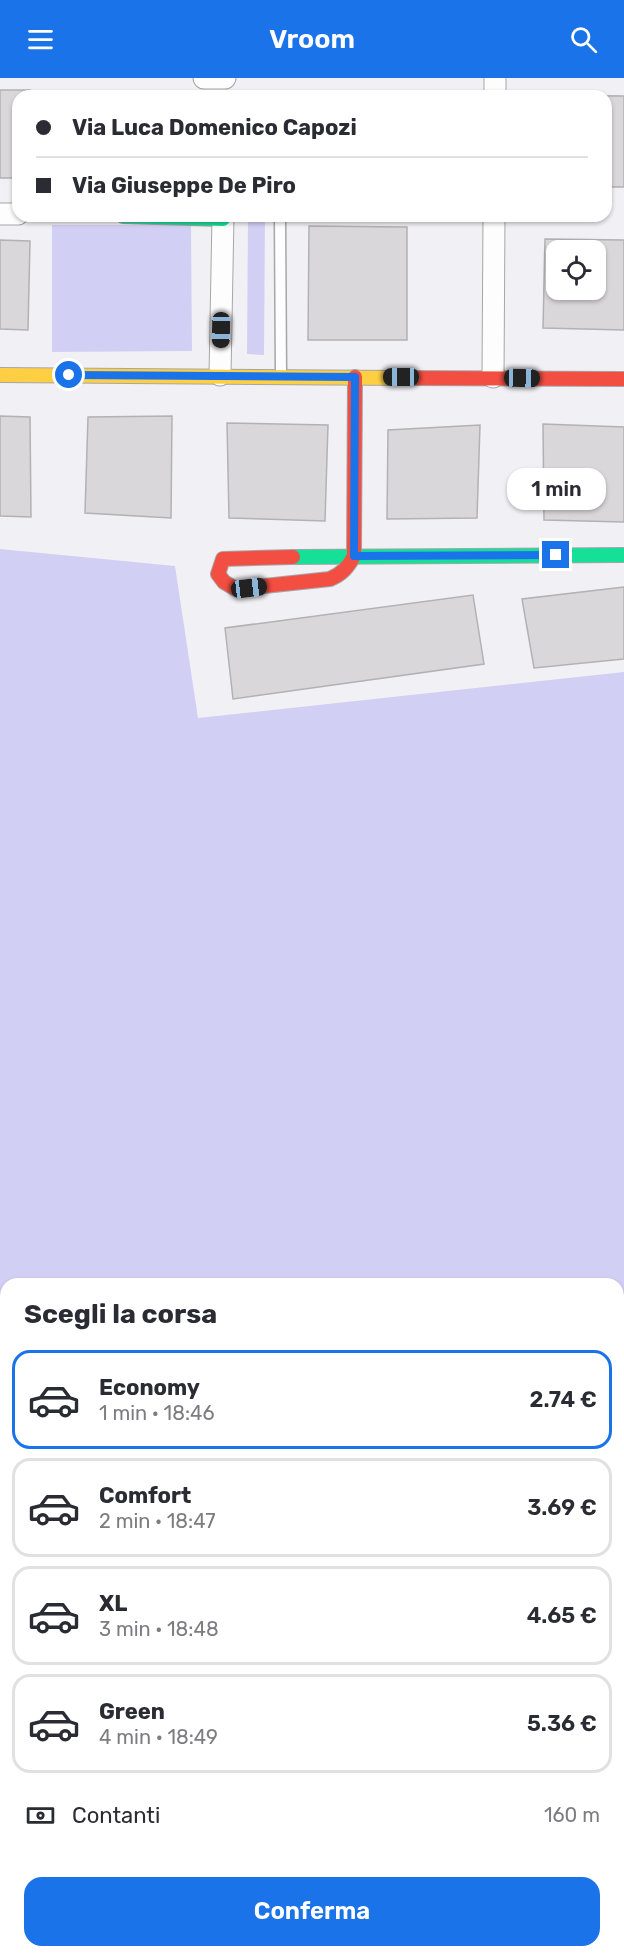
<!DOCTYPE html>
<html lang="it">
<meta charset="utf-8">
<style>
body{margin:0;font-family:Rubik,sans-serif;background:#f2f2f3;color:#2b2b33;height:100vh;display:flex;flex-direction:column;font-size:22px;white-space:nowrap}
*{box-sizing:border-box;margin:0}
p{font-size:20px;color:#7c7c81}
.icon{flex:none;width:33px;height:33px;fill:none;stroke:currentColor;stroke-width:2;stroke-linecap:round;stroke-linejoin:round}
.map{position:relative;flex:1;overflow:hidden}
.panel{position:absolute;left:0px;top:1200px;width:624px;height:680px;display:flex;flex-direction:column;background:#fff;border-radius:18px 18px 0 0;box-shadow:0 2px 4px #0004}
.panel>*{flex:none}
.guide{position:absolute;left:12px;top:12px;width:600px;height:132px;border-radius:18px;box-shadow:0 2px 4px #0004;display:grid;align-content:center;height:132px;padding:0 24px;background:#fff}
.controls{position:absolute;left:546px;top:162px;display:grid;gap:12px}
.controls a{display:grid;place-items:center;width:60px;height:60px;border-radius:12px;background:#fff;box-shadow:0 2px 4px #0004;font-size:30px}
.end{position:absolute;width:27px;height:27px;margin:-14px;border:8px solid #1a73e8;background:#fff;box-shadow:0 0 0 3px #fff}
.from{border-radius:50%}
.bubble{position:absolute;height:42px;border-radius:18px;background:#fff;box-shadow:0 2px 4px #0004;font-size:20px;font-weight:600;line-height:42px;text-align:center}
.car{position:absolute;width:18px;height:36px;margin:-18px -9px;border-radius:8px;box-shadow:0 0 4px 2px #0007;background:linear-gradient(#222 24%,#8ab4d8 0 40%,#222 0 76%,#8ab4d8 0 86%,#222 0)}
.guide b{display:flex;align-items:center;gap:21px;height:57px;font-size:22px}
.guide b+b{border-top:2px solid #e1e1e2}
.guide i{width:15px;height:15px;background:#2b2b33}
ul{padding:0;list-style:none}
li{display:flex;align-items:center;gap:18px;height:99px;margin:0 12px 9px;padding:0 12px;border:3px solid #e1e1e2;border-radius:18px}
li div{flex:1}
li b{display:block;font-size:22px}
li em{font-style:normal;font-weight:600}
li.selected{border-color:#1a73e8}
li>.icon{width:54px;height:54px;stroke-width:1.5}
h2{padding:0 24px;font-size:27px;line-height:72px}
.pay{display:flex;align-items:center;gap:15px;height:66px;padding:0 24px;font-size:22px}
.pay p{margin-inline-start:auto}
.cta{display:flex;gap:12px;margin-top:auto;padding:12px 24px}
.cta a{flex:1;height:69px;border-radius:18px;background:#1a73e8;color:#fff;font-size:24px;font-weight:600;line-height:69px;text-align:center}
header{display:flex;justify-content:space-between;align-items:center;height:78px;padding:0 24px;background:#1a73e8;color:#fff;font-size:27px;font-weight:600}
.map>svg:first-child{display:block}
.green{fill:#d2cff4}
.building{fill:#d9d7da;stroke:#b2b1b3;stroke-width:1.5;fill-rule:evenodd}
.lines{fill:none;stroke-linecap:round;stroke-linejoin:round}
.lane-casing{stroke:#a6a6a9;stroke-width:13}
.street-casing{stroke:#a6a6a9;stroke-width:23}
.fast-casing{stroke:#a6a6a9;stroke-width:16}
.slow-casing{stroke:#a6a6a9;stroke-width:16}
.jam-casing{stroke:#a6a6a9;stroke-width:16}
.path{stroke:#d6d6d6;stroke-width:4;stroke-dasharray:3 3;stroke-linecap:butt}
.lane{stroke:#fdfdfe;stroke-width:10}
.street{stroke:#fdfdfe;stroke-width:21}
.fast{stroke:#16e098;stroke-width:14}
.slow{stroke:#ffcf43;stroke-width:14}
.jam{stroke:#f24e42;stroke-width:14}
.route{stroke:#1a73e8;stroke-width:8}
</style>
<header><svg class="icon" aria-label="menu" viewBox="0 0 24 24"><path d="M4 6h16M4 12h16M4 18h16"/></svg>Vroom<svg class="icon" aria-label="search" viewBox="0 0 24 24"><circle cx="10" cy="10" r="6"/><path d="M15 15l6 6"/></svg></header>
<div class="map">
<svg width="624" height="1879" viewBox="0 0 624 1879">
<rect width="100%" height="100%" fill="#f1f1f5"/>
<path class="green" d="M 248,139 L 265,139 L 264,277 L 247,276 Z
M 52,147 L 191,147 L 192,273 L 52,274 Z
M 0,471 L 175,488 L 198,640 L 624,594 L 624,1358 L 618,1356 L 618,1206 L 6,1206 L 6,1306 L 0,1306 Z"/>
<path class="building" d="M 0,12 L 30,12 L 30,18 L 18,18 L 18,100 L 0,100 Z
M 306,13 L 404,13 L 404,18 L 306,18 Z
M 543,17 L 624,18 L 624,109 L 606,109 L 606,18 Z
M 309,148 L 407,149 L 407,262 L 308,262 Z
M 545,161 L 624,162 L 624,252 L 543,250 ZM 556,172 L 596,172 L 596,212 L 556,212 Z
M 0,162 L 30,163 L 28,252 L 0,251 Z
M 0,338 L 30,339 L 31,439 L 0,438 Z
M 172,338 L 171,440 L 85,435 L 88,339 Z
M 227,345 L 328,347 L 325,443 L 229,440 Z
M 543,346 L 624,349 L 624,444 L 544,442 Z
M 480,347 L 477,440 L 387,441 L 388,352 Z
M 624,509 L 624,581 L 534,590 L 522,521 Z
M 473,517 L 484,586 L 233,621 L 225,550 Z
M 618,1842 L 624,1842 L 624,1879 L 588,1879 L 587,1874 L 618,1874 Z
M 0,1850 L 6,1850 L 6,1874 L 12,1874 L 13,1879 L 0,1879 Z
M 47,1874 L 221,1874 L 221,1879 L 47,1879 Z
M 237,1874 L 342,1874 L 342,1879 L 237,1879 Z
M 422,1874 L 485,1874 L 485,1879 L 422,1879 Z"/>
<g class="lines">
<defs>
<path id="lane" d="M 280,141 L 281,297"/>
<path id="street" d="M 204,0 L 225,0
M 495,18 L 495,0
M 0,136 L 18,136
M 220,297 L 223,138
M 493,299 L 494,138
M 0,1330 L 6,1330
M 618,1378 L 624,1383
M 0,1676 L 6,1676
M 0,1784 L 6,1784
M 372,1874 L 372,1879
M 518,1874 L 518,1879"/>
<path id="fast" d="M 123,138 L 223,141
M 293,479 L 624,477"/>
<path id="slow" d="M 0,297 L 404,300"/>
<path id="jam" d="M 404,300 L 624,301
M 293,479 L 223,481 L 218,496 L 224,504 L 236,511 L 330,501 C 342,496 348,489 354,478 L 355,299"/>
</defs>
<use href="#lane" class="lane-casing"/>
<use href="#street" class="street-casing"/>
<use href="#fast" class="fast-casing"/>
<use href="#slow" class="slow-casing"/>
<use href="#jam" class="jam-casing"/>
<path class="path" d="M 0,1733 L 6,1733"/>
<use href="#lane" class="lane"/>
<use href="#street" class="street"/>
<use href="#fast" class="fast"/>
<use href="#slow" class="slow"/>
<use href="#jam" class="jam"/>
</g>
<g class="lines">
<path class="route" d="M 69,297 L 355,299 L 354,478 L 556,477"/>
</g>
</svg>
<div class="controls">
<a><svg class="icon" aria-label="locate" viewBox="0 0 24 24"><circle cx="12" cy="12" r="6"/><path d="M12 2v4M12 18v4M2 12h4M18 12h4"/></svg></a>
</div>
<i class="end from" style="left:69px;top:297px"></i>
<i class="end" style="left:556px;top:477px"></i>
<div class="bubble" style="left:507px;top:390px;width:99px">1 min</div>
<i class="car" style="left:221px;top:252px;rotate:181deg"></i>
<i class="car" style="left:401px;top:299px;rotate:270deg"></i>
<i class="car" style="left:522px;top:300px;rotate:91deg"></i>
<i class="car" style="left:249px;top:510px;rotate:83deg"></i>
<div class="guide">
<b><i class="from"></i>Via Luca Domenico Capozi</b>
<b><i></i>Via Giuseppe De Piro</b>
</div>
<section class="panel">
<h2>Scegli la corsa</h2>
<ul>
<li class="selected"><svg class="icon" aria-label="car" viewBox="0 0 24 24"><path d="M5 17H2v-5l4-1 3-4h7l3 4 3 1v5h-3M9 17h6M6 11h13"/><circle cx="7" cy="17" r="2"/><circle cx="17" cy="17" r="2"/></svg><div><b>Economy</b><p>1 min · 18:46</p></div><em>2.74 €</em></li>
<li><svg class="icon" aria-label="car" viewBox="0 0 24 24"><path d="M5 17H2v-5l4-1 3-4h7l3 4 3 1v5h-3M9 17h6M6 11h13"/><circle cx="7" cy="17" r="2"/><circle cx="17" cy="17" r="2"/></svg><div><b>Comfort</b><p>2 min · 18:47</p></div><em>3.69 €</em></li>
<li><svg class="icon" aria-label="car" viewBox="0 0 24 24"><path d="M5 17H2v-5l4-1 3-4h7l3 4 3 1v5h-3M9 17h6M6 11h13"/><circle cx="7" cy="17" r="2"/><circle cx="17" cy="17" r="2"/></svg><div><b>XL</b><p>3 min · 18:48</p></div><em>4.65 €</em></li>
<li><svg class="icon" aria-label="car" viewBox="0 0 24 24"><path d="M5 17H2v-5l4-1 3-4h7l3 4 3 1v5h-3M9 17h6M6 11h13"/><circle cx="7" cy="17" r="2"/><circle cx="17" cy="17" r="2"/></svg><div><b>Green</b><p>4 min · 18:49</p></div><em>5.36 €</em></li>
</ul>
<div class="pay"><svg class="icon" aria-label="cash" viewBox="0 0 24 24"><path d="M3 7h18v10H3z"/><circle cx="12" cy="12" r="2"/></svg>Contanti<p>160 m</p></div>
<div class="cta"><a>Conferma</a></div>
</section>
</div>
